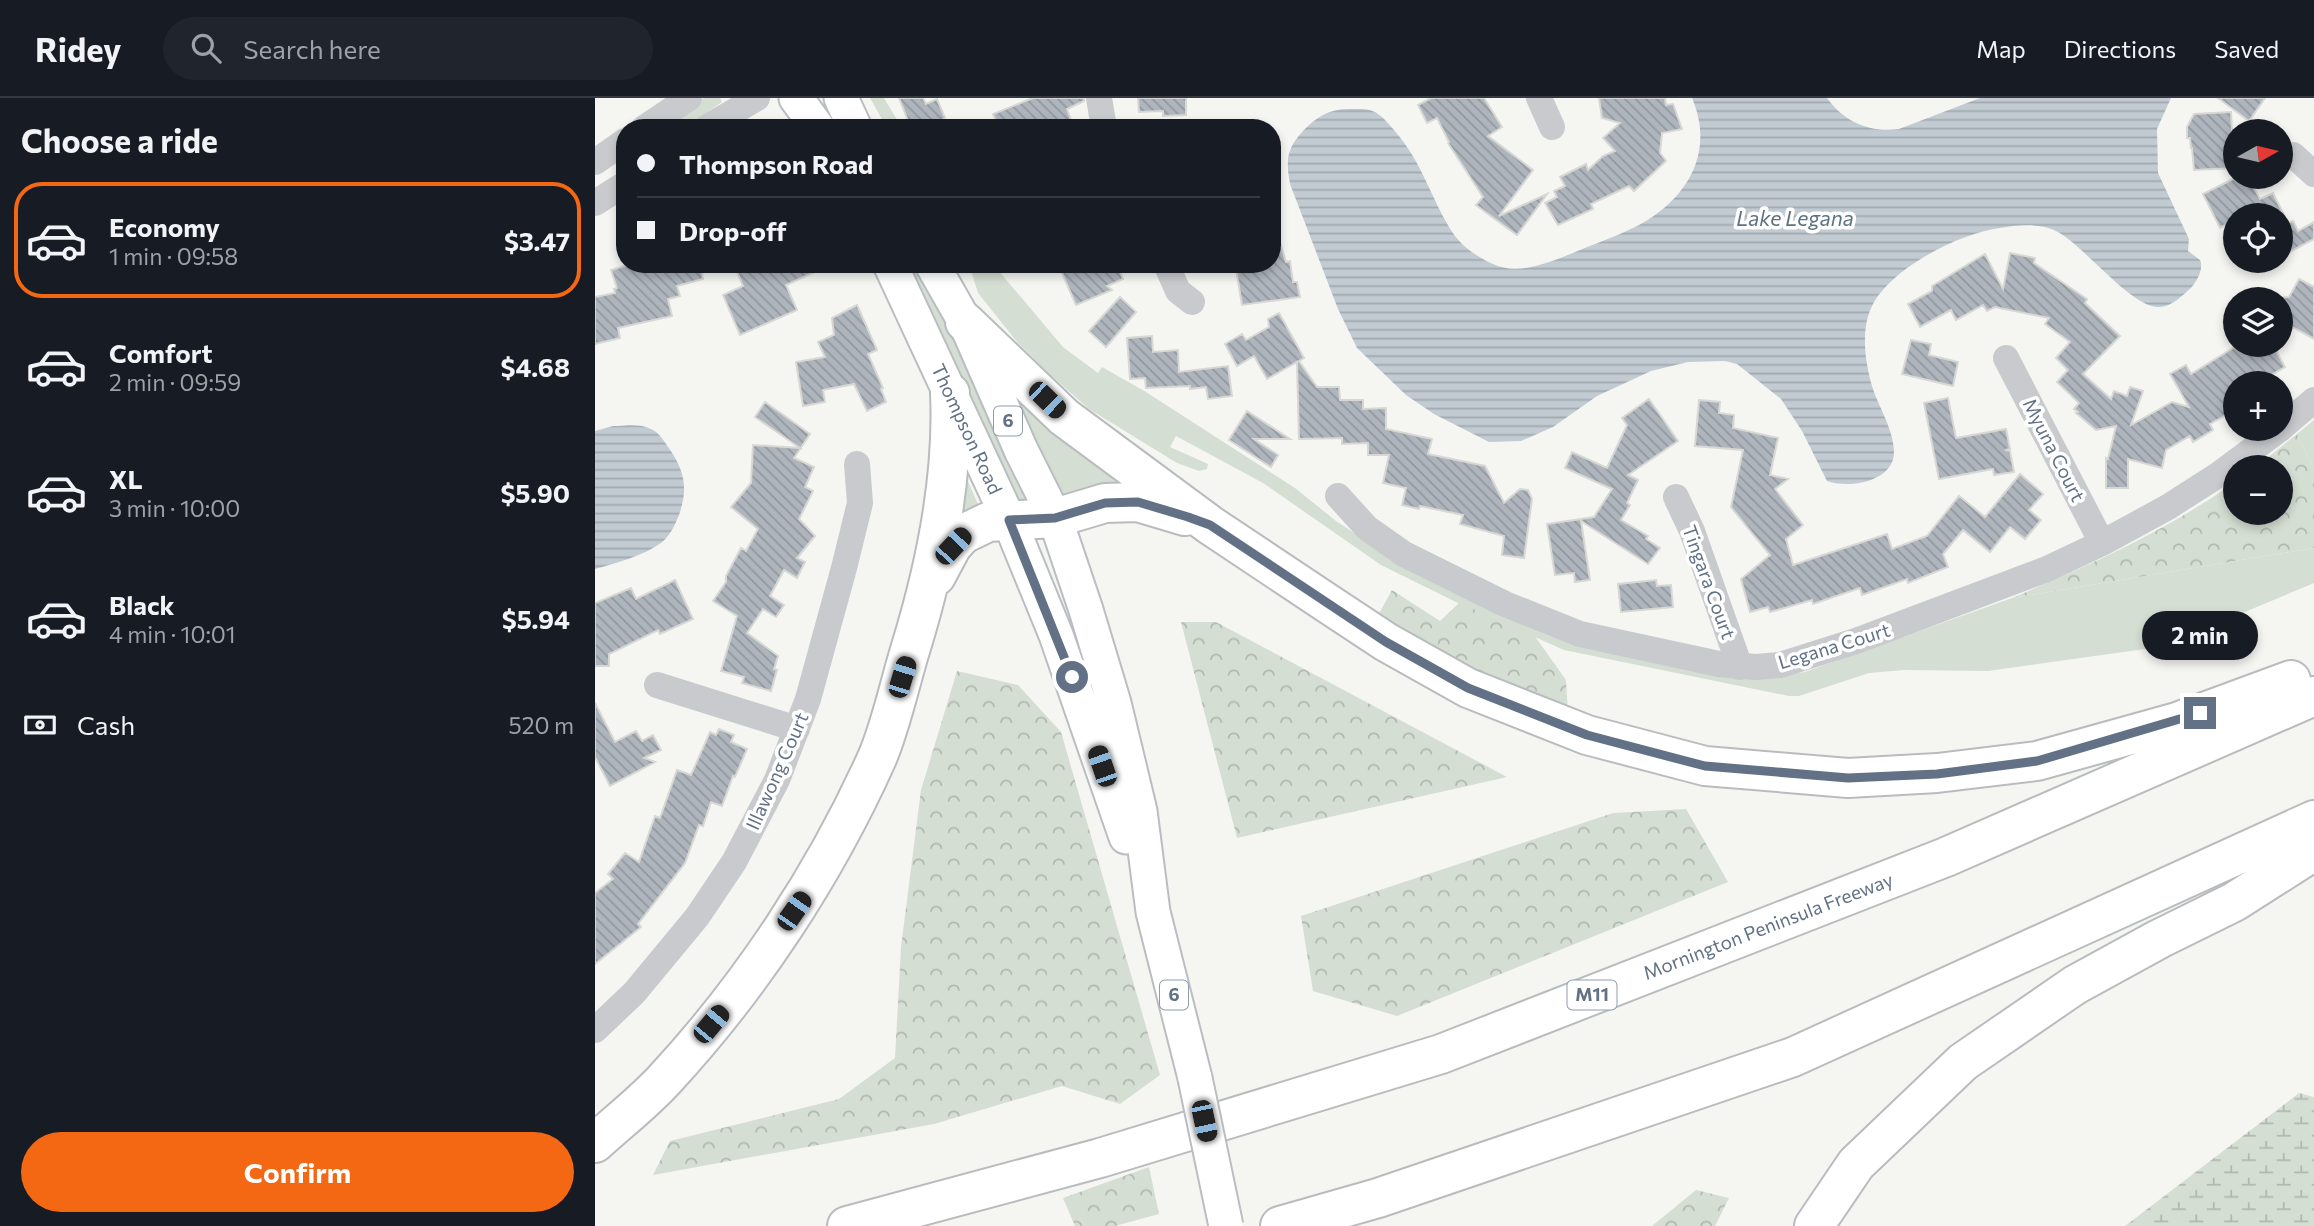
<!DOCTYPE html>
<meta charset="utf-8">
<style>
body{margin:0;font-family:Commissioner,sans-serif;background:#20242c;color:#f1f3f6;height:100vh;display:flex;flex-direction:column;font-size:26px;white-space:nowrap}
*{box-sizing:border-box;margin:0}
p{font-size:23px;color:#9ea1a6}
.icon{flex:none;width:38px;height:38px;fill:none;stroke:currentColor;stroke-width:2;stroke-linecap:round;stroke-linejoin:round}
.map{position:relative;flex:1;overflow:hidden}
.panel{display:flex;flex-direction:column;background:#171b24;width:595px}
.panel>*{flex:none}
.banner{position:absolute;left:21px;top:21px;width:665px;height:154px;border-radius:28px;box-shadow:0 4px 10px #0003;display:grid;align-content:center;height:154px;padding:0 21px;background:#171b24}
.needle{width:46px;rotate:82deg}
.tools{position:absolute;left:1628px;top:21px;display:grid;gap:14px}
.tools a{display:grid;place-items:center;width:70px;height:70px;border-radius:50%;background:#171b24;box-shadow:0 4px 10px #0003;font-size:35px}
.end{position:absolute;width:32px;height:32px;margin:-16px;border:9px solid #627186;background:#fff;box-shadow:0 0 0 4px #fff}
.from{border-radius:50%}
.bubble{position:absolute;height:49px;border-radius:24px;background:#171b24;box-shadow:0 4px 10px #0003;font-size:23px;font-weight:700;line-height:49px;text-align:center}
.car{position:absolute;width:21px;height:42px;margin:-21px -10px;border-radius:9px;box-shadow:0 0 5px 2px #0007;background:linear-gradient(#222 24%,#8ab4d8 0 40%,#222 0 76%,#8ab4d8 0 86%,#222 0)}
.banner b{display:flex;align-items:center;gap:24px;height:66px;font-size:26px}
.banner b+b{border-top:2px solid #363941}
.banner i{width:18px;height:18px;background:#f1f3f6}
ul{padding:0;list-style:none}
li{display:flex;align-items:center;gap:21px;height:116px;margin:0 14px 10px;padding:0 7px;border:4px solid transparent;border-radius:28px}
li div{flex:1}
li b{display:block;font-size:26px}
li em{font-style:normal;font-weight:700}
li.selected{border-color:#f46814}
li>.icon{width:63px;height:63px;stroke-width:1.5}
h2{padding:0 21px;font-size:32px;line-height:84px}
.pay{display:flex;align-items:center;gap:18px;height:77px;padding:0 21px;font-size:26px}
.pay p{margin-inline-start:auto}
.primary-button{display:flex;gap:14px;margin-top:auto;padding:14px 21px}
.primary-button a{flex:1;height:80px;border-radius:42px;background:#f46814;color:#fff;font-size:28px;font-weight:700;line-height:80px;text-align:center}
header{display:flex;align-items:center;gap:42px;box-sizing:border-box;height:98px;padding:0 35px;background:#171b24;border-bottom:2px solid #363941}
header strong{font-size:33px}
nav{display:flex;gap:38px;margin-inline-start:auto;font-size:24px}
.search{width:490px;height:63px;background:#20242c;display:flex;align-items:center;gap:18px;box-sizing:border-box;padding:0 24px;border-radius:38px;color:#9ea1a6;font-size:26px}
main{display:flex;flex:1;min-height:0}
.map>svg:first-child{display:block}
.grass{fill:#d5ded2}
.forest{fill:url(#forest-crowns)}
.wetland{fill:url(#wetland-marsh)}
.water{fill:url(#water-rules)}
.building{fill:url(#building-back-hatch);stroke:#d7d7d4;stroke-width:2}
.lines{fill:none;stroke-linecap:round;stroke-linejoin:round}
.major-casing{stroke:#babdc1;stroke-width:37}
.highway-casing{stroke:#b9bcbf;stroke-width:42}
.minor{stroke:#c8cace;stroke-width:26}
.major{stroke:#fff;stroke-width:33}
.highway{stroke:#fff;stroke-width:38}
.major-bridge-casing{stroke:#babdc1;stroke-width:37;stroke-linecap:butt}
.major-bridge{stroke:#fff;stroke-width:33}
.route{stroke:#627186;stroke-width:9}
.labels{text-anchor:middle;stroke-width:7;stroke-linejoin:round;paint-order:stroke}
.shield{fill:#fff;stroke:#919caa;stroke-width:2}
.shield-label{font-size:18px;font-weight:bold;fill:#627186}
.street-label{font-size:19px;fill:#627186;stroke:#fff}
.water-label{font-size:21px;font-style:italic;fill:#5d7383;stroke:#fff}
</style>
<header>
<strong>Ridey</strong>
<div class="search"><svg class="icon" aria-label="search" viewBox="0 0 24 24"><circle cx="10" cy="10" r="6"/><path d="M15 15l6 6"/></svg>Search here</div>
<nav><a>Map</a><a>Directions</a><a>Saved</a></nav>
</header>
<main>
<section class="panel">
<h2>Choose a ride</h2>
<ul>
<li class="selected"><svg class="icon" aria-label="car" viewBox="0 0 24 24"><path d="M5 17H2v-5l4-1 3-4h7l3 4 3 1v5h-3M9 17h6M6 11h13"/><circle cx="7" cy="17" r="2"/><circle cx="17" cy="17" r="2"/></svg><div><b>Economy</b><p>1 min · 09:58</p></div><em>$3.47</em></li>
<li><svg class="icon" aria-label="car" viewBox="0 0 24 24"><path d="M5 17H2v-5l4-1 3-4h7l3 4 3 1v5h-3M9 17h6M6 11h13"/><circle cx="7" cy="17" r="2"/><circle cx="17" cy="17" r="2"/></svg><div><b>Comfort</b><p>2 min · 09:59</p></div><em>$4.68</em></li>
<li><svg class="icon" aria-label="car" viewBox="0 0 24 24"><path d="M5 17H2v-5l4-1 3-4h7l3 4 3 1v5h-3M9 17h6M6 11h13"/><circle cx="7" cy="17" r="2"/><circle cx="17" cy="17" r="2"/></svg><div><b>XL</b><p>3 min · 10:00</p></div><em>$5.90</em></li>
<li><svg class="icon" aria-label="car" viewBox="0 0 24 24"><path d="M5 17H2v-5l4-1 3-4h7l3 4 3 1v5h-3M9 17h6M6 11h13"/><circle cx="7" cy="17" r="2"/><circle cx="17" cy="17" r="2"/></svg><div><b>Black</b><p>4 min · 10:01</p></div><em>$5.94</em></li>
</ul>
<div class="pay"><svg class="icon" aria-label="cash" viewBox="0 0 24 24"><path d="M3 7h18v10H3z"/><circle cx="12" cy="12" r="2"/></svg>Cash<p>520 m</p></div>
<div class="primary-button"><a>Confirm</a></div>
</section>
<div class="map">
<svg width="1719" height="1128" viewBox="0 0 1719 1128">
<defs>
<pattern id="forest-crowns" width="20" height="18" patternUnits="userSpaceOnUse" patternTransform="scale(1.75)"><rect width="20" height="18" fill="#d5ded2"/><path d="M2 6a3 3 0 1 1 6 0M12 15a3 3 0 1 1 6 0" fill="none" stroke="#b0b8b0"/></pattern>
<pattern id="wetland-marsh" width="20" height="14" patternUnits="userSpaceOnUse" patternTransform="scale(1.75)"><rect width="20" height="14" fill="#d5ded2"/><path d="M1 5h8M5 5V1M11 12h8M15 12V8" fill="none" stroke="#b0b8b0"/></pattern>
<pattern id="water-rules" width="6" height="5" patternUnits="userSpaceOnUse" patternTransform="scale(1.75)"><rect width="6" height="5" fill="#c2cbd2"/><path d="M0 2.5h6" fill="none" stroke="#a1a9b0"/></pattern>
<pattern id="building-back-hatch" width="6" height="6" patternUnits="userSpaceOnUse" patternTransform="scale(1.75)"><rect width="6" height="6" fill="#afb5bd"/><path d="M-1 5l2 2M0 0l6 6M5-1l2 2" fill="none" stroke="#92989f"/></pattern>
</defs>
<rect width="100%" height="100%" fill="#f5f6f2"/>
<path class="grass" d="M 109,0 L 125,0 L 127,4 L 90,30 L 67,30 Z
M 275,0 L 289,0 L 307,30 L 292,30 Z
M 305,166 L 326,166 L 443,410 L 427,404 L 419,398 Z
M 374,166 L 398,166 L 468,249 L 503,275 L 507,269 L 551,294 L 700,390 L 741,423 L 800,462 L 1127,579 L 1164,580 L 1210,574 L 1417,500 L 1719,450 L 1719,485 L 1633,521 L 1587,535 L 1557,550 L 1393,573 L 1309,572 L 1274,575 L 1204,598 L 1194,598 L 969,552 L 867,507 L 786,467 L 668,385 L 581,338 L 575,349 L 613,366 L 612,371 L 604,373 L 582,365 L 494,311 L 452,274 L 423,245 L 383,195 Z
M 418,283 L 548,387 L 465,405 L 419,303 Z
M 1719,322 L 1719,371 L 1702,336 Z
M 371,379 L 387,415 L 355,430 Z"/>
<path class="forest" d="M 1702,336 L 1719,371 L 1719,450 L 1417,500 C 1495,467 1571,433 1640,384 L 1640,415 L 1685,415 L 1685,369 L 1661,369 Z
M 797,492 L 845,523 L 864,505 L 939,537 L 971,582 L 973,616 L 891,584 L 781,521 Z
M 586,524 L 621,524 L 912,679 L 642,740 Z
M 362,573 L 423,587 L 466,634 L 565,977 L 525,1006 L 467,988 L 339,1026 L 58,1077 L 75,1043 L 244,1001 L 300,960 L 306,849 L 326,692 Z
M 1091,711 L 1133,784 L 802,918 L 718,893 L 706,818 L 1018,715 Z
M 554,1069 L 564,1116 L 520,1128 L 480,1128 L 468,1100 Z
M 1101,1092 L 1134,1100 L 1120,1128 L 1057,1128 Z"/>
<path class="wetland" d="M 1704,995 L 1719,999 L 1719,1128 L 1530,1128 Z"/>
<path class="water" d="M 1097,0 L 1232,0 C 1249,24 1275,35 1304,31 L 1385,0 L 1576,0 L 1562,31 L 1563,75 L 1594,141 L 1593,153 L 1605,162 C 1609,171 1602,183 1596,190 C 1588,197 1576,209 1565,209 C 1536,211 1488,145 1459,132 C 1440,123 1406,129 1386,134 C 1350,144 1297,172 1278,206 C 1265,230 1270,264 1277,288 C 1284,310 1298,330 1299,353 C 1300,384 1253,391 1232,383 L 1207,333 L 1186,301 L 1142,266 L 1130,263 L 1093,264 L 1056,273 L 1002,298 L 958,329 L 926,343 L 894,344 L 839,316 L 811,297 L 762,250 L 743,211 L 695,86 C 691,63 691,51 708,33 C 721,19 734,11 754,11 C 762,11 773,10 780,14 C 787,18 794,26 799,32 C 829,66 836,103 860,138 C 869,150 884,160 898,166 C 925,179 960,162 985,152 C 1004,144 1025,137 1044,127 C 1093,100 1120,54 1097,0 Z
M 18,328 C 30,328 45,325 56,331 C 63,334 67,340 71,346 C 89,371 94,388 84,417 C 80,427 75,438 66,445 C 48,458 21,465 0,471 L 0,333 Z"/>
<path class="building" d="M 304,0 L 328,0 L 331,6 L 342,1 L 350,20 L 347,22 L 350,30 L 316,30 Z
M 438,0 L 489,0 L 489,3 L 472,11 L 479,30 L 404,30 L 398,16 Z
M 543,0 L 591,0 L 591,17 L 568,18 L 568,13 L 544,14 Z
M 836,0 L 889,0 L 907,29 L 893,38 L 938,72 L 904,118 L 952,96 L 922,137 L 881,107 L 888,99 L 853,45 L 854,44 L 842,20 L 832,25 L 823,7 Z
M 1004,0 L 1070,0 L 1071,7 L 1078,6 L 1087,31 L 1067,35 L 1065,55 L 1071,63 L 1039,93 L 1034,88 L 996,106 L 998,111 L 963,127 L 950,105 L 962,99 L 959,93 L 970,88 L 965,79 L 991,66 L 993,72 L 1008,58 L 1020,53 L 1008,40 L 1025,25 L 1007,20 Z
M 1623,0 L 1670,0 L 1654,23 Z
M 1636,14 L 1639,70 L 1599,72 L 1597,50 L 1596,50 L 1595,40 L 1592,40 L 1592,29 L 1599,16 Z
M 1642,79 L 1653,79 L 1665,101 L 1678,95 L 1689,117 L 1640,117 L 1640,122 L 1625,130 L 1608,96 Z
M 1698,123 L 1703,133 L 1719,124 L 1719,141 L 1685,159 L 1685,129 Z
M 677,132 L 681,132 L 691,164 L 695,163 L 698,184 L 702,184 L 705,199 L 647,207 L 641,171 L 677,166 Z
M 1415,155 L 1440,160 L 1439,165 L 1492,201 L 1490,205 L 1525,238 L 1488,276 L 1516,301 L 1519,293 L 1532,298 L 1535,289 L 1548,293 L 1536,327 L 1577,304 L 1594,309 L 1575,276 L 1591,267 L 1596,276 L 1643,247 L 1678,247 L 1690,269 L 1662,285 L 1640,285 L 1640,312 L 1615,326 L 1618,332 L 1598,344 L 1595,338 L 1571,352 L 1567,370 L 1533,361 L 1533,390 L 1511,390 L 1511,360 L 1513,361 L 1521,328 L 1501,332 L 1481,315 L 1483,314 L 1479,311 L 1484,305 L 1462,284 L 1473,272 L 1461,260 L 1475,244 L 1450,226 L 1454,220 L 1400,209 L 1392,213 L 1388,207 L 1361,222 L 1356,212 L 1325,229 L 1313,206 L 1337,193 L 1337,188 L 1390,156 L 1408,191 Z
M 36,166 L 105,166 L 108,181 L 82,188 L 85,198 L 73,201 L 77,218 L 23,230 L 25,240 L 0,246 L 0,199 L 20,195 L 19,191 L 22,190 L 16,172 Z
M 139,166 L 237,166 L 191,187 L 202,212 L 145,237 L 128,197 L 148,188 Z
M 463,166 L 522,166 L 528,181 L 512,188 L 517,192 L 481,207 Z
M 1704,181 L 1719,189 L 1719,241 L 1685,222 L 1685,200 L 1694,199 Z
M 525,199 L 541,214 L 511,249 L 494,233 Z
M 262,207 L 282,252 L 273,256 L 288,290 L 286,291 L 291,304 L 272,313 L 259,286 L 228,292 L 230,304 L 208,308 L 201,264 L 230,259 L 223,244 L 239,237 L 237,220 Z
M 684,215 L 709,260 L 704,263 L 722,289 L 744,289 L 745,302 L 768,302 L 768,311 L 791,310 L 791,331 L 837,341 L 833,356 L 890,368 L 909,405 L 925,391 L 933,392 L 937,401 L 929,460 L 907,457 L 909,438 L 865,426 L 868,417 L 825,408 L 824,411 L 807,407 L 811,390 L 788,385 L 794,357 L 773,357 L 773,345 L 747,346 L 747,340 L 704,341 L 702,264 L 672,281 L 659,258 L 642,268 L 630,246 L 647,236 L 651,242 L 674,229 L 673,221 Z
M 557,238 L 558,254 L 583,252 L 584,274 L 633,268 L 637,298 L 613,301 L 611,289 L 595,291 L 595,288 L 551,290 L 550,280 L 535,281 L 532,240 Z
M 1316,242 L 1336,246 L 1334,257 L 1363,264 L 1358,288 L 1307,276 Z
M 1353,300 L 1361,340 L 1411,331 L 1415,351 L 1410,352 L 1415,353 L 1419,374 L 1399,377 L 1398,371 L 1344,381 L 1329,305 Z
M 1054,301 L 1083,343 L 1033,377 L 1043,382 L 1032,405 L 1035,407 L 1026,422 L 1053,438 L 1051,441 L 1065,450 L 1053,466 L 986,423 L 995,482 L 980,484 L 979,475 L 960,477 L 952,426 L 999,419 L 1017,391 L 970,370 L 977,354 L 1012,370 L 1032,327 L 1027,320 Z
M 1104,302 L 1125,304 L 1124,315 L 1139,317 L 1138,330 L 1183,340 L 1175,377 L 1193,381 L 1180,391 L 1208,427 L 1191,441 L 1198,467 L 1292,436 L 1297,451 L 1332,438 L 1364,398 L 1390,419 L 1425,376 L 1448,396 L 1434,412 L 1446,422 L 1430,441 L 1415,429 L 1395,454 L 1368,432 L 1348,456 L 1353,469 L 1313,485 L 1312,481 L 1267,497 L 1265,490 L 1218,506 L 1217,502 L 1175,514 L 1173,509 L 1155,514 L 1146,481 L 1175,457 L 1136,409 L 1148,352 L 1100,348 Z
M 170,304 L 215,336 L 199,360 L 219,369 L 210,389 L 218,393 L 204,421 L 220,438 L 202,460 L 210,464 L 202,480 L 189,472 L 175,498 L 189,507 L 181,519 L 168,511 L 152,535 L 183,558 L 179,571 L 182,572 L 176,593 L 147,585 L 149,579 L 126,573 L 142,518 L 118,503 L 131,484 L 131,478 L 146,450 L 151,453 L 163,431 L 136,409 L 156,385 L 158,347 L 205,350 L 160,319 Z
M 652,313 L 695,341 L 659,341 L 683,357 L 676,369 L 634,342 Z
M 80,482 L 98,521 L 65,536 L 63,532 L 14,556 L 14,568 L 0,568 L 0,505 L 36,490 L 41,501 Z
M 1061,482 L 1062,488 L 1076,487 L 1078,509 L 1026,514 L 1023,486 Z
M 0,605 L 20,644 L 41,633 L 47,643 L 58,637 L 66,652 L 49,660 L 60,664 L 15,688 L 0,659 Z
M 124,631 L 139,637 L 136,644 L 152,651 L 140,679 L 138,678 L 127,708 L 116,704 L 108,728 L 104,727 L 90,765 L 43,826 L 46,829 L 0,866 L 0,795 L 18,781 L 13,776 L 30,755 L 44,764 L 60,718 L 65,720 L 82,672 L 96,677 L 115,634 L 121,637 Z"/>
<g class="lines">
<defs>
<path id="major" d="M 201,0 L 223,30
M 246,0 L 260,30
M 295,166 L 414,422 L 461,537 L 531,739
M 337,166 L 370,224 L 426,352 L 460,420 L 491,512 L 519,605 L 545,713 L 558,814 L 600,980"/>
<path id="highway" d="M 370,224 L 469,319 L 615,427 L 732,505 L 791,544 L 873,590 L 992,637 L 1110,668 L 1253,680 L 1342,675 L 1442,663 L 1582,624 L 1696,582
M 341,478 L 357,448 L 368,436 L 393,424 L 460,420 L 510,405 L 543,404 L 590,418
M 0,1045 C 23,1024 49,1004 70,981 C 156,888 230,776 282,660 C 296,628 305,584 316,549 C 341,467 359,381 355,295
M 252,1128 L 505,1060 L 846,956 L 1351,759 L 1719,598
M 685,1128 L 783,1100 L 1198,959 L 1719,722
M 1219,1128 L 1261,1066 L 1368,964 L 1480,887 L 1564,841 L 1639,804 L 1719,753"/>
</defs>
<use href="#major" class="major-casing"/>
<use href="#highway" class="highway-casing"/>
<path class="minor" d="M 504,0 L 509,30
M 944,0 L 957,29
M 49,30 L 94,0
M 111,30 L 162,0
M 1698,57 L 1719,76
M 0,64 L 30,43
M 0,105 L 30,86
M 571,166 L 583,193 L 597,204
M 1411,260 L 1507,445
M 1685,331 L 1719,302
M 743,398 L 772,430 L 809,456 L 910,506 L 985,536 L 1124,566 L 1161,569 L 1185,567 L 1261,543 L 1452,471 L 1507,445 L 1573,409 L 1623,377 L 1685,331
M 1081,399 L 1097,433 L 1145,569
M 62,587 L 202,631
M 0,932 L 39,895 L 102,819 L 139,764 L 182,682 L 213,601 L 249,470 L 265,405 L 262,366"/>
<use href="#major" class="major"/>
<use href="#highway" class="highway"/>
<defs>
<path id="major-bridge" d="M 600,980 L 631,1128"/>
</defs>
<use href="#major-bridge" class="major-bridge-casing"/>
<use href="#major-bridge" class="major-bridge"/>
</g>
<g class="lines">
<path class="route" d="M 477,579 L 414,422 L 460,420 L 510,405 L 543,404 L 593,419 L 615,427 L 791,544 L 873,590 L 992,637 L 1110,668 L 1253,680 L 1342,676 L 1442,663 L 1605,615"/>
</g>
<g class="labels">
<g class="shield">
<rect x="399" y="308.5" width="28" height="29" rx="5"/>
<rect x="565" y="882.5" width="28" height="29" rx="5"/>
<rect x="972.5" y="882.5" width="49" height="29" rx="5"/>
</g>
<g class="shield-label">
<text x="413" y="329">6</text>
<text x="579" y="903">6</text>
<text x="997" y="903">M11</text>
</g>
<g class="street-label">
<text transform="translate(372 331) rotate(65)" y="7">Thompson Road</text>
<text transform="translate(1459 352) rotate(63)" y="7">Myuna Court</text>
<text transform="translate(1114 484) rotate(70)" y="7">Tingara Court</text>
<text transform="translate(1239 548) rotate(-17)" y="7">Legana Court</text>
<text transform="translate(182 673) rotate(-66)" y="7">Illawong Court</text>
<text transform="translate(1173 828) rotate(-21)" y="7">Mornington Peninsula Freeway</text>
</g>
<g class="water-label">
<text x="1200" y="128">Lake Legana</text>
</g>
</g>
</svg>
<div class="tools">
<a><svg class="needle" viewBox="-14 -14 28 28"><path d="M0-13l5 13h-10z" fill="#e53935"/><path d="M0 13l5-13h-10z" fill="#9ea1a6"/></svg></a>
<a><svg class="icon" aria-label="locate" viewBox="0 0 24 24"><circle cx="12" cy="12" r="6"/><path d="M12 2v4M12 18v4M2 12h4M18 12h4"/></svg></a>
<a><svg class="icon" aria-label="layers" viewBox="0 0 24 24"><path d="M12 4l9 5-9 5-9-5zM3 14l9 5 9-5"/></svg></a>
<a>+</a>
<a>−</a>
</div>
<i class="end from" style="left:477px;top:579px"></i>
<i class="end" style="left:1605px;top:615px"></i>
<div class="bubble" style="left:1547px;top:513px;width:116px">2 min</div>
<i class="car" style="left:452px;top:302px;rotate:134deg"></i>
<i class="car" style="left:358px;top:448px;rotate:43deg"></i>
<i class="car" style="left:307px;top:579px;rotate:17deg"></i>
<i class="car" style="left:507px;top:668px;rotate:341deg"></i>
<i class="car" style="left:199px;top:813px;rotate:35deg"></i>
<i class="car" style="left:116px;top:926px;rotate:40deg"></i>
<i class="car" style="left:609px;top:1023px;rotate:168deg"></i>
<div class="banner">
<b><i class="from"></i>Thompson Road</b>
<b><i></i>Drop-off</b>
</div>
</div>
</main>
